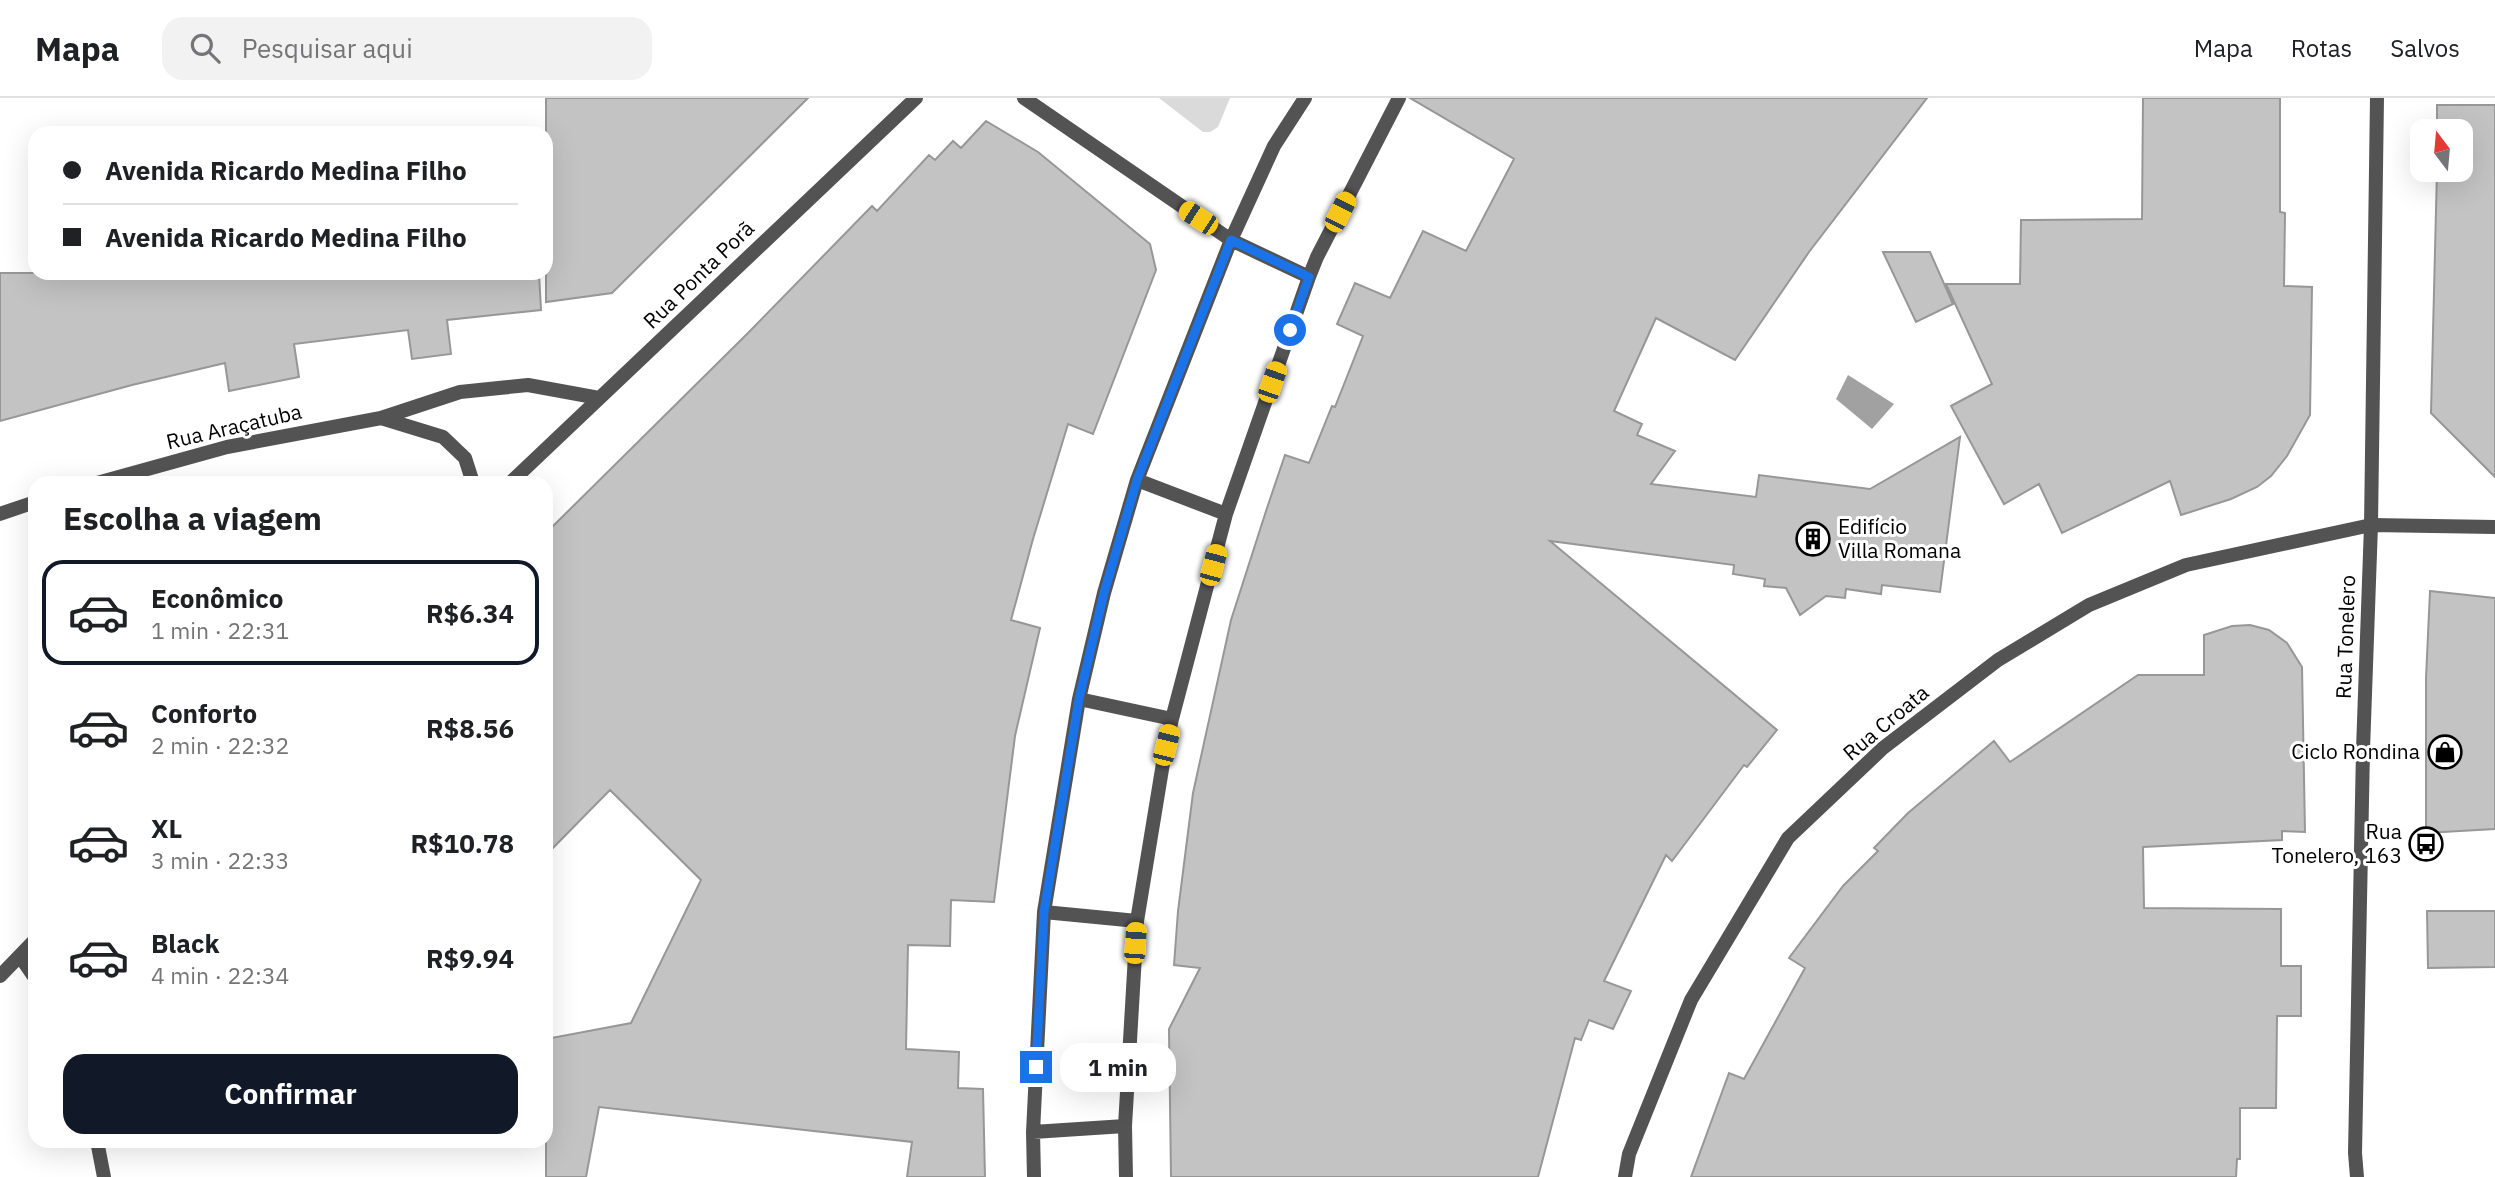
<!DOCTYPE html>
<html lang="pt">
<meta charset="utf-8">
<style>
body{margin:0;font-family:"IBM Plex Sans",sans-serif;background:#f2f2f2;color:#202124;height:100vh;display:flex;flex-direction:column;font-size:26px;white-space:nowrap}
*{box-sizing:border-box;margin:0}
p{font-size:23px;color:#757577}
.icon{flex:none;width:38px;height:38px;fill:none;stroke:currentColor;stroke-width:2;stroke-linecap:round;stroke-linejoin:round}
.map{position:relative;flex:1;overflow:hidden}
.sheet{position:absolute;left:28px;top:378px;width:525px;height:672px;display:flex;flex-direction:column;background:#fff;border-radius:21px;box-shadow:0 7px 28px #0002}
.sheet>*{flex:none}
.hud{position:absolute;left:28px;top:28px;width:525px;height:154px;border-radius:21px;box-shadow:0 7px 28px #0002;display:grid;align-content:center;height:154px;padding:0 35px;background:#fff}
.needle{width:46px;rotate:344deg}
.controls{position:absolute;left:2410px;top:21px;display:grid;gap:14px}
.controls a{display:grid;place-items:center;width:63px;height:63px;border-radius:14px;background:#fff;box-shadow:0 7px 28px #0002;font-size:35px}
.end{position:absolute;width:32px;height:32px;margin:-16px;border:9px solid #1a73e8;background:#fff;box-shadow:0 0 0 4px #fff}
.from{border-radius:50%}
.bubble{position:absolute;height:49px;border-radius:21px;background:#fff;box-shadow:0 7px 28px #0002;font-size:23px;font-weight:700;line-height:49px;text-align:center}
.car{position:absolute;width:21px;height:42px;margin:-21px -10px;border-radius:9px;box-shadow:0 0 5px 2px #0007;background:linear-gradient(#f5c518 24%,#345 0 40%,#f5c518 0 76%,#345 0 86%,#f5c518 0)}
.hud b{display:flex;align-items:center;gap:24px;height:66px;font-size:26px}
.hud b+b{border-top:2px solid #e0e0e0}
.hud i{width:18px;height:18px;background:#202124}
ul{padding:0;list-style:none}
li{display:flex;align-items:center;gap:21px;height:105px;margin:0 14px 10px;padding:0 21px;border:4px solid transparent;border-radius:21px}
li div{flex:1}
li b{display:block;font-size:26px}
li em{font-style:normal;font-weight:700}
li.selected{border-color:#111827}
li>.icon{width:63px;height:63px;stroke-width:1.5}
h2{padding:0 35px;font-size:32px;line-height:84px}
.button{display:flex;gap:14px;margin-top:auto;padding:14px 35px}
.button a{flex:1;height:80px;border-radius:21px;background:#111827;color:#fff;font-size:28px;font-weight:700;line-height:80px;text-align:center}
header{display:flex;align-items:center;gap:42px;box-sizing:border-box;height:98px;padding:0 35px;background:#fff;border-bottom:2px solid #e0e0e0}
header strong{font-size:33px}
nav{display:flex;gap:38px;margin-inline-start:auto;font-size:24px}
.search{width:490px;height:63px;background:#f2f2f2;display:flex;align-items:center;gap:18px;box-sizing:border-box;padding:0 24px;border-radius:21px;color:#757577;font-size:26px}
.map>svg:first-child{display:block}
.green{fill:#dadada}
.water{fill:#a1a1a1}
.building{fill:#c3c3c3;stroke:#979797;stroke-width:2}
.lines{fill:none;stroke-linecap:round;stroke-linejoin:round}
.minor{stroke:#535353;stroke-width:14}
.tertiary{stroke:#535353;stroke-width:14}
.route{stroke:#1a73e8;stroke-width:9}
.labels{text-anchor:middle;stroke-width:6;stroke-linejoin:round;paint-order:stroke}
.street-label{font-size:21px;fill:#000;stroke:#fff}
.poi-label{font-size:21px;fill:#000;stroke:#fff;text-anchor:end}
</style>
<header>
<strong>Mapa</strong>
<div class="search"><svg class="icon" aria-label="search" viewBox="0 0 24 24"><circle cx="10" cy="10" r="6"/><path d="M15 15l6 6"/></svg>Pesquisar aqui</div>
<nav><a>Mapa</a><a>Rotas</a><a>Salvos</a></nav>
</header>
<div class="map">
<svg width="2495" height="1079" viewBox="0 0 2495 1079">
<rect width="100%" height="100%" fill="#fff"/>
<path class="green" d="M 1159,0 L 1230,0 L 1218,29 L 1210,34 L 1203,34 Z"/>
<path class="water" d="M 1848,277 L 1894,306 L 1872,331 L 1836,301 Z"/>
<path class="building" d="M 546,0 L 808,0 L 612,195 L 546,204 Z
M 1410,0 L 1927,0 L 1809,154 L 1735,262 L 1656,220 L 1614,313 L 1642,326 L 1637,337 L 1675,353 L 1651,386 L 1756,399 L 1759,377 L 1870,391 L 1960,339 L 1940,494 L 1882,487 L 1881,496 L 1846,491 L 1845,500 L 1826,498 L 1800,517 L 1786,490 L 1764,488 L 1765,481 L 1733,476 L 1734,467 L 1550,443 L 1777,632 L 1747,669 L 1744,667 L 1672,763 L 1666,757 L 1604,883 L 1631,893 L 1613,931 L 1589,922 L 1581,942 L 1575,940 L 1538,1079 L 1171,1079 L 1169,931 L 1200,870 L 1174,867 L 1178,813 L 1193,695 L 1231,522 L 1267,410 L 1285,357 L 1309,365 L 1332,308 L 1335,309 L 1363,238 L 1337,226 L 1355,185 L 1390,200 L 1423,133 L 1466,153 L 1514,61 Z
M 2143,0 L 2280,0 L 2280,114 L 2285,115 L 2284,188 L 2312,189 L 2310,317 L 2287,358 L 2271,378 L 2257,389 L 2231,401 L 2181,417 L 2170,383 L 2062,435 L 2039,386 L 2004,406 L 1951,308 L 1992,286 L 1946,186 L 2020,186 L 2021,122 L 2142,121 Z
M 2437,7 L 2495,7 L 2495,379 L 2431,315 L 2437,72 L 2460,72 L 2460,33 L 2437,33 Z
M 986,23 L 1038,54 L 1150,146 L 1156,172 L 1093,336 L 1068,326 L 1033,441 L 1011,522 L 1040,530 L 1015,638 L 994,804 L 951,802 L 950,848 L 908,847 L 906,951 L 959,954 L 958,990 L 983,991 L 985,1079 L 907,1079 L 912,1044 L 599,1009 L 586,1079 L 546,1079 L 546,941 L 631,925 L 701,782 L 610,692 L 546,757 L 546,435 L 748,235 L 872,108 L 877,113 L 929,57 L 935,62 L 953,43 L 961,50 Z
M 1883,154 L 1930,154 L 1953,206 L 1916,224 Z
M 0,175 L 539,175 L 541,212 L 447,222 L 451,256 L 412,261 L 408,232 L 294,246 L 299,279 L 229,293 L 225,265 L 132,287 L 0,323 Z
M 2430,493 L 2495,500 L 2495,731 L 2426,735 L 2426,580 Z
M 2250,527 L 2269,532 L 2287,545 L 2302,569 L 2305,734 L 2282,733 L 2282,742 L 2143,749 L 2144,810 L 2281,811 L 2281,868 L 2301,868 L 2301,918 L 2277,918 L 2276,1010 L 2240,1010 L 2240,1061 L 2237,1061 L 2236,1079 L 1691,1079 L 1729,975 L 1744,981 L 1805,870 L 1789,860 L 1843,788 L 1878,753 L 1874,750 L 1908,715 L 1994,643 L 2010,664 L 2138,577 L 2204,577 L 2204,537 L 2232,528 Z
M 2427,813 L 2495,813 L 2495,869 L 2428,870 Z"/>
<g class="lines">
<path class="minor" d="M 1024,0 L 1231,142 L 1309,179
M 1137,382 L 1226,416
M 97,385 L 227,349 L 381,320
M 473,385 L 465,360 L 443,339 L 381,320 L 460,294 L 528,287 L 599,300
M 510,385 L 916,0
M 0,416 L 35,404
M 1079,601 L 1172,621
M 1044,814 L 1137,823
M 20,858 L 35,880
M 0,878 L 35,842
M 1033,1034 L 1125,1028
M 97,1043 L 104,1079
M 1034,1079 L 1033,1034 L 1044,814 L 1079,601 L 1104,495 L 1137,382 L 1231,142 L 1274,48 L 1305,0
M 1126,1079 L 1125,1028 L 1137,823 L 1166,647 L 1172,621 L 1226,416 L 1309,179 L 1317,159 L 1399,0
M 1625,1079 L 1629,1056 L 1691,902 L 1788,740 L 1883,650 L 1998,562 L 2089,507 L 2186,467 L 2371,427 L 2495,429"/>
<path class="tertiary" d="M 2357,1079 L 2355,1055 L 2363,652 L 2371,427 L 2377,0"/>
</g>
<g class="lines">
<path class="route" d="M 1036,969 L 1044,814 L 1079,601 L 1104,495 L 1137,382 L 1231,142 L 1309,179 L 1290,232"/>
</g>
<defs>
<symbol id="building-ring" viewBox="-11 -11 22 22"><circle r="9.5" fill="#fff" stroke="#000" stroke-width="1.5"/><path d="M-4-6H4V6H1V3H-1V6H-4ZM-2.5-4.3h1.7v1.8h-1.7ZM.8-4.3h1.7v1.8H.8ZM-2.5-1h1.7V.8h-1.7ZM.8-1h1.7V.8H.8Z" fill="#000"/></symbol>
<symbol id="shop-ring" viewBox="-11 -11 22 22"><circle r="9.5" fill="#fff" stroke="#000" stroke-width="1.5"/><path d="M-5-2.5h2.3a2.7 3.5 0 0 1 5.4 0H5L5.5 6h-11ZM-1.5-2.5h3a1.5 2.3 0 0 0-3 0Z" fill="#000"/></symbol>
<symbol id="bus-ring" viewBox="-11 -11 22 22"><circle r="9.5" fill="#fff" stroke="#000" stroke-width="1.5"/><path d="M-5-6H5V4H4V6H2V4H-2V6H-4V4H-5ZM-3.5-4V0h7V-4ZM-3.5 1.2v1.5H-2V1.2ZM2 1.2v1.5H3.5V1.2Z" fill="#000"/></symbol>
</defs>
<g fill-rule="evenodd">
<use href="#building-ring" x="1794" y="422" width="38" height="38"/>
<use href="#shop-ring" x="2426" y="635" width="38" height="38"/>
<use href="#bus-ring" x="2407" y="727" width="38" height="38"/>
</g>
<g class="labels">
<g class="street-label">
<text transform="translate(699 177) rotate(-44)" y="7">Rua Ponta Porã</text>
<text transform="translate(234 329) rotate(-13)" y="7">Rua Araçatuba</text>
<text transform="translate(2346 539) rotate(-88)" y="7">Rua Tonelero</text>
<text transform="translate(1886 625) rotate(-40)" y="7">Rua Croata</text>
</g>
<g class="poi-label">
<text x="1838" y="436" text-anchor="start">Edifício<tspan x="1838" dy="24">Villa Romana</tspan></text>
<text x="2420" y="661">Ciclo Rondina</text>
<text x="2402" y="741">Rua<tspan x="2402" dy="24">Tonelero, 163</tspan></text>
</g>
</g>
</svg>
<div class="controls">
<a><svg class="needle" viewBox="-14 -14 28 28"><path d="M0-13l5 13h-10z" fill="#e53935"/><path d="M0 13l5-13h-10z" fill="#757577"/></svg></a>
</div>
<i class="end from" style="left:1290px;top:232px"></i>
<i class="end" style="left:1036px;top:969px"></i>
<div class="bubble" style="left:1060px;top:945px;width:116px">1 min</div>
<i class="car" style="left:1340px;top:114px;rotate:27deg"></i>
<i class="car" style="left:1198px;top:120px;rotate:303deg"></i>
<i class="car" style="left:1272px;top:284px;rotate:19deg"></i>
<i class="car" style="left:1213px;top:467px;rotate:15deg"></i>
<i class="car" style="left:1166px;top:647px;rotate:14deg"></i>
<i class="car" style="left:1135px;top:845px;rotate:4deg"></i>
<div class="hud">
<b><i class="from"></i>Avenida Ricardo Medina Filho</b>
<b><i></i>Avenida Ricardo Medina Filho</b>
</div>
<section class="sheet">
<h2>Escolha a viagem</h2>
<ul>
<li class="selected"><svg class="icon" aria-label="car" viewBox="0 0 24 24"><path d="M5 17H2v-5l4-1 3-4h7l3 4 3 1v5h-3M9 17h6M6 11h13"/><circle cx="7" cy="17" r="2"/><circle cx="17" cy="17" r="2"/></svg><div><b>Econômico</b><p>1 min · 22:31</p></div><em>R$6.34</em></li>
<li><svg class="icon" aria-label="car" viewBox="0 0 24 24"><path d="M5 17H2v-5l4-1 3-4h7l3 4 3 1v5h-3M9 17h6M6 11h13"/><circle cx="7" cy="17" r="2"/><circle cx="17" cy="17" r="2"/></svg><div><b>Conforto</b><p>2 min · 22:32</p></div><em>R$8.56</em></li>
<li><svg class="icon" aria-label="car" viewBox="0 0 24 24"><path d="M5 17H2v-5l4-1 3-4h7l3 4 3 1v5h-3M9 17h6M6 11h13"/><circle cx="7" cy="17" r="2"/><circle cx="17" cy="17" r="2"/></svg><div><b>XL</b><p>3 min · 22:33</p></div><em>R$10.78</em></li>
<li><svg class="icon" aria-label="car" viewBox="0 0 24 24"><path d="M5 17H2v-5l4-1 3-4h7l3 4 3 1v5h-3M9 17h6M6 11h13"/><circle cx="7" cy="17" r="2"/><circle cx="17" cy="17" r="2"/></svg><div><b>Black</b><p>4 min · 22:34</p></div><em>R$9.94</em></li>
</ul>
<div class="button"><a>Confirmar</a></div>
</section>
</div>
